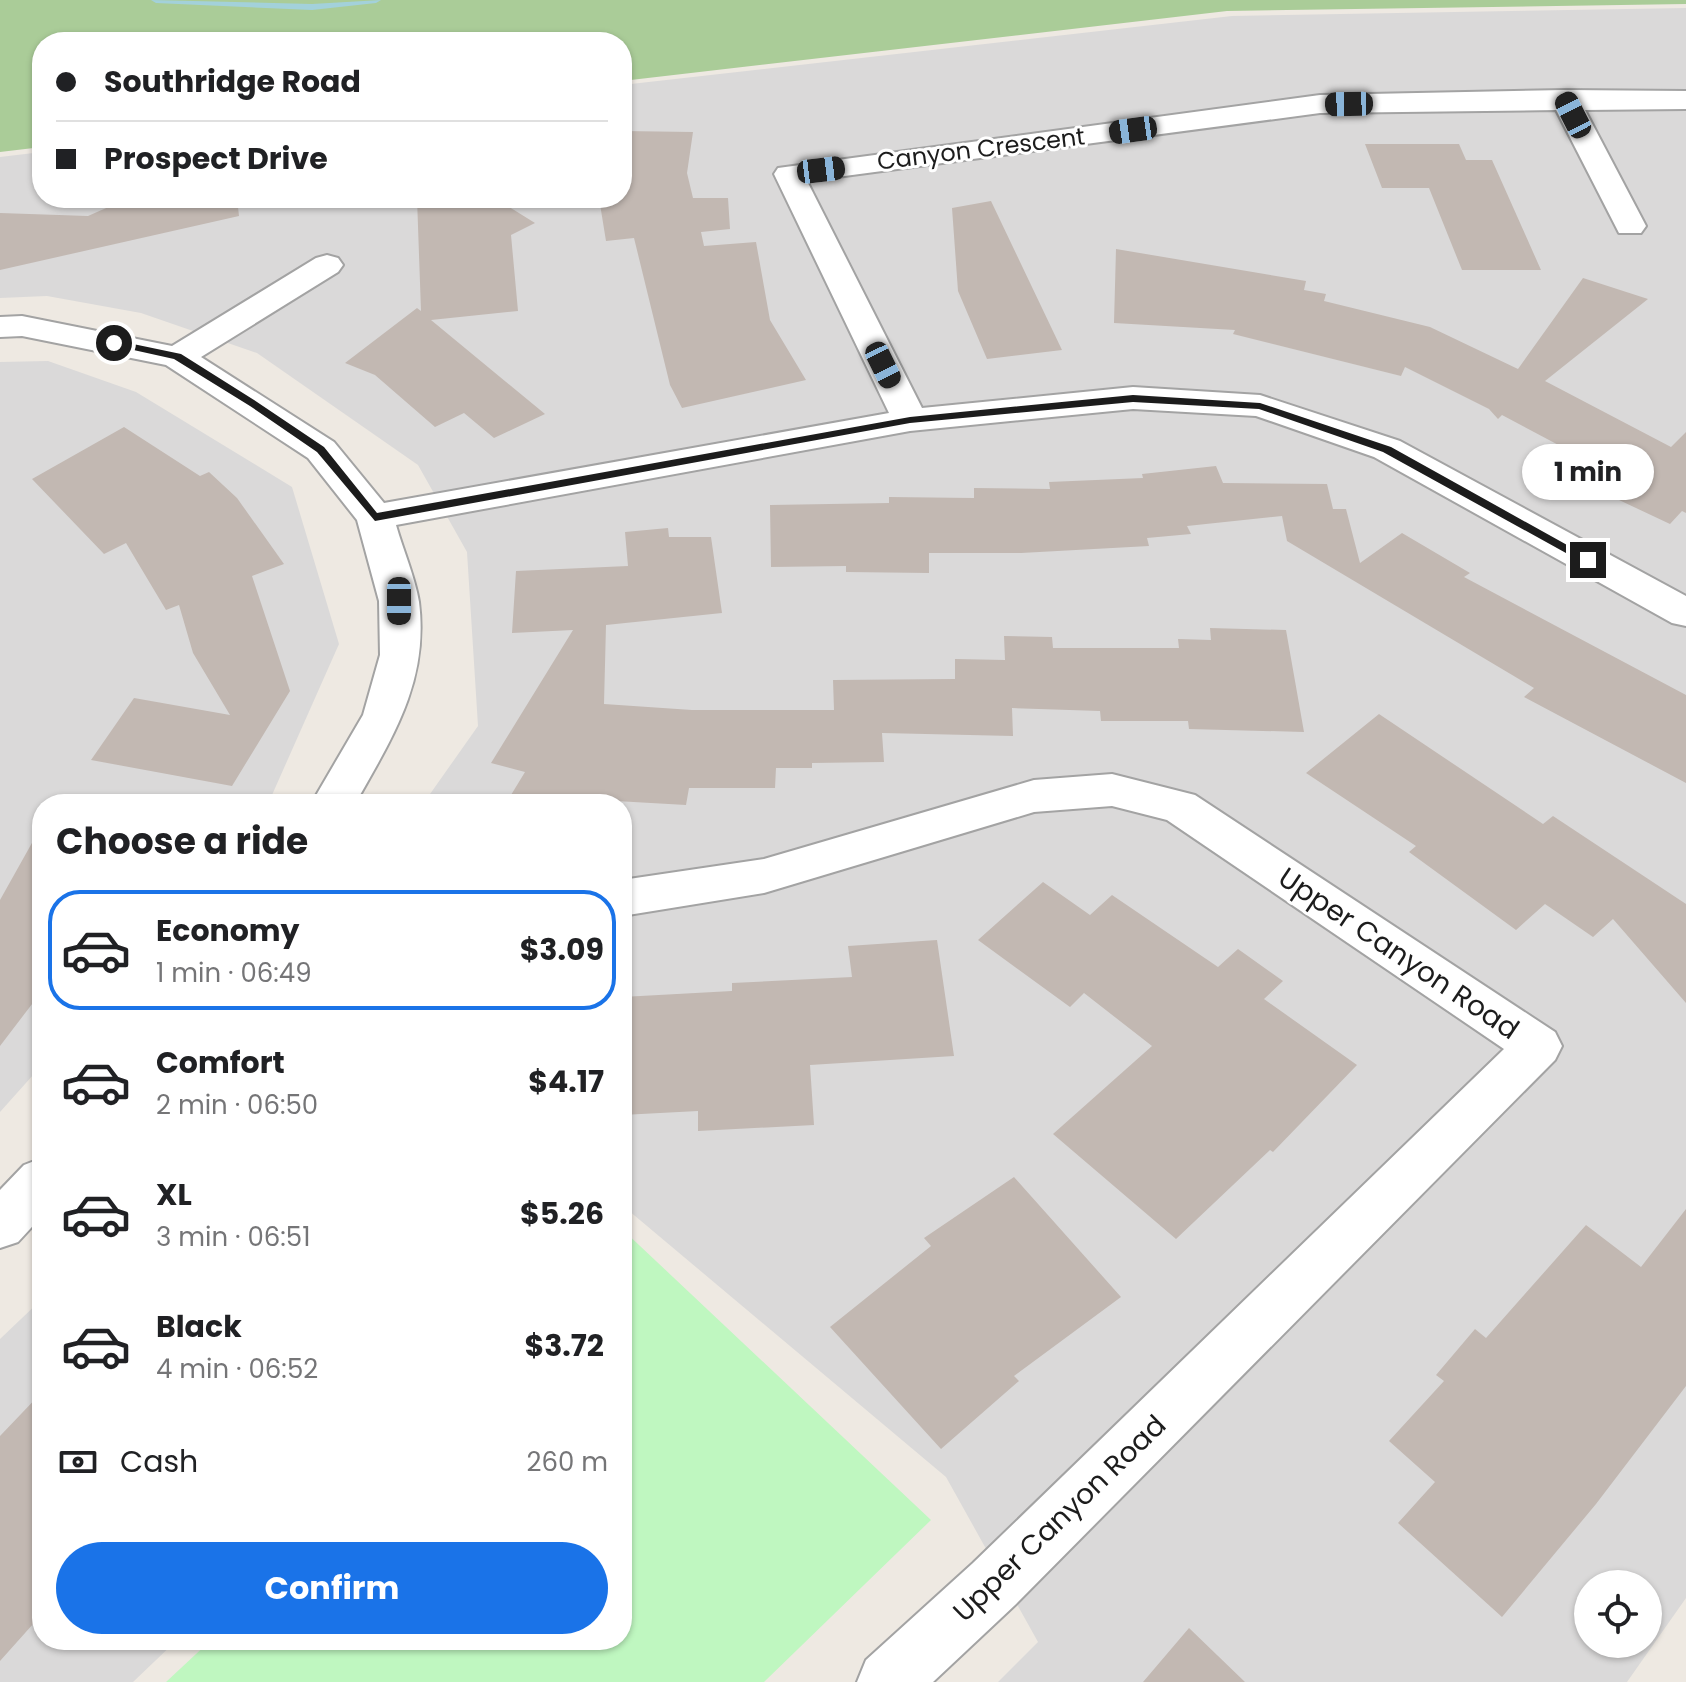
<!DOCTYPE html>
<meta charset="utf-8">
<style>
body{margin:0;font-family:Poppins,sans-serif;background:#f6f6f6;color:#202124;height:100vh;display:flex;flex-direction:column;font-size:30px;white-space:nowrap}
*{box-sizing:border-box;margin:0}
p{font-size:26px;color:#757577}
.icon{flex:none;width:44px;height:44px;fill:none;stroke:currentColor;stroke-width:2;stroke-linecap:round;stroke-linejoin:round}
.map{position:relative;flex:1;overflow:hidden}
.drawer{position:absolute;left:32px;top:794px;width:600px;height:856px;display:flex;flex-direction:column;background:#fff;border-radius:32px;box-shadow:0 2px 6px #0004}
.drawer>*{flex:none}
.top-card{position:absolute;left:32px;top:32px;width:600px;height:176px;border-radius:32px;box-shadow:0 2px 6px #0004;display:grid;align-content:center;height:176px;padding:0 24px;background:#fff}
.buttons{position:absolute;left:1574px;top:1570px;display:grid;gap:16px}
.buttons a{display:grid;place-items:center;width:88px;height:88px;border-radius:50%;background:#fff;box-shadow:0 2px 6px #0004;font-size:40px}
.end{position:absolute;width:36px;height:36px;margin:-18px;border:10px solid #1c1c1c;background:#fff;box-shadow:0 0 0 4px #fff}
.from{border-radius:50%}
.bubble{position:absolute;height:56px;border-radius:28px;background:#fff;box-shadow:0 2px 6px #0004;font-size:26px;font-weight:700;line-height:56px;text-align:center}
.car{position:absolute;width:24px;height:48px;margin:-24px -12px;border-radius:10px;box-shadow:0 0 6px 2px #0007;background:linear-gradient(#222 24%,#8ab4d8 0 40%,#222 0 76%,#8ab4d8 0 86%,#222 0)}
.top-card b{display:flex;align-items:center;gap:28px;height:76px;font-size:30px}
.top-card b+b{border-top:2px solid #e0e0e0}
.top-card i{width:20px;height:20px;background:#202124}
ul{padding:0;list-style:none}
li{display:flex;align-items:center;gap:24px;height:120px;margin:0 16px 12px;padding:0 8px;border:4px solid transparent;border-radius:32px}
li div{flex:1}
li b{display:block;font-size:30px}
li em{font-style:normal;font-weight:700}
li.current{border-color:#1a73e8}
li>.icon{width:72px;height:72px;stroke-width:1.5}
h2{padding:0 24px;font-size:36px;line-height:96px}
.pay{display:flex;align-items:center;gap:20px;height:88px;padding:0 24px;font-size:30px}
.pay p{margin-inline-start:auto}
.action{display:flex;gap:16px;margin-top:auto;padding:16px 24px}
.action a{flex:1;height:92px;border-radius:48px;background:#1a73e8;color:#fff;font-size:32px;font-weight:700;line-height:92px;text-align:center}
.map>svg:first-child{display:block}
.residential{fill:#dad9d9;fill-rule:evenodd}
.forest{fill:#aacc98}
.park{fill:#bff7c0}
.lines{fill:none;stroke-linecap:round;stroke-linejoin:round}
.stream{fill:#a3d1da;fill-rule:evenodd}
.building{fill:#c2b8b2}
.minor-casing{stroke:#a3a3a3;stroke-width:4}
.minor{fill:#fff;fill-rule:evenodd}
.route{fill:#1c1c1c}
.labels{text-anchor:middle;stroke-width:6;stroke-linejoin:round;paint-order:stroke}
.far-street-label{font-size:24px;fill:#1c1c1c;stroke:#fff}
.street-label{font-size:28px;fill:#1c1c1c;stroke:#fff}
</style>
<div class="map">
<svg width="1686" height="1682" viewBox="0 0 1686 1682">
<rect width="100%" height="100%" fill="#eee9e2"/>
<path class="residential" d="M 1686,8 L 1686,1598 L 1627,1682 L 998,1682 L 1038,1642 L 946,1477 L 622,1205 L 622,804 L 423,804 L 478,726 L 467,552 L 418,465 L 257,353 L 141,313 L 47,296 L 0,298 L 0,157 L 42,152 L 42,198 L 622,198 L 622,85 L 1232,16 ZM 1588,1584 L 1648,1584 L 1648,1644 L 1588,1644 Z
M 48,361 L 136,392 L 292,487 L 339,644 L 268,804 L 42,804 L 42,1065 L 0,1112 L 0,362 Z
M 42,1299 L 42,1640 L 177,1640 L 133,1682 L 0,1682 L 0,1339 Z"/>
<path class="forest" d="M 0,0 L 1686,0 L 1686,4 L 1227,11 L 622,81 L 622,42 L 42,42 L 42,147 L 0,152 Z"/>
<path class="park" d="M 622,1229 L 931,1520 L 764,1682 L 166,1682 L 211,1640 L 622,1640 Z"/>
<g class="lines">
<path class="stream" d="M 151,0 L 312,4 L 381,0 L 376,3 L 312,10 L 156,3 Z"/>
</g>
<path class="building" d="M 622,131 L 693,132 L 687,173 L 693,198 L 728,198 L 730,229 L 701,232 L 704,246 L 756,242 L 770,320 L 806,380 L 682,408 L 670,385 L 634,238 L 606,241 L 599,198 L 622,198 Z
M 1365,144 L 1459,144 L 1466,160 L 1492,160 L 1541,270 L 1462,270 L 1429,188 L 1382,188 Z
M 129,198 L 237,198 L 239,216 L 0,270 L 0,213 L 88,216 Z
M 417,198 L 495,198 L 535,223 L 511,235 L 518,311 L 431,320 L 545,414 L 494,438 L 464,413 L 435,427 L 375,375 L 345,363 L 417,308 L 421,311 Z
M 991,201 L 1062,350 L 987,359 L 958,291 L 952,208 Z
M 1116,249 L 1306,281 L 1304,290 L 1326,294 L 1324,301 L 1430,327 L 1518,369 L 1583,278 L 1648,299 L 1545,381 L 1671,447 L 1686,432 L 1686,513 L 1682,511 L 1670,524 L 1619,500 L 1634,485 L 1502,415 L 1498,419 L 1489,409 L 1405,367 L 1401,376 L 1233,334 L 1235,330 L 1114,323 Z
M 124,427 L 200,476 L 209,472 L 237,498 L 284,564 L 252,576 L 290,691 L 232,786 L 91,760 L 134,698 L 230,715 L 193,653 L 179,605 L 166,610 L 126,543 L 104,554 L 32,479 Z
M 1216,466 L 1223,483 L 1327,484 L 1333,509 L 1346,509 L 1360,563 L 1402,533 L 1470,573 L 1464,577 L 1686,695 L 1686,783 L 1524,697 L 1534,688 L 1287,541 L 1282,516 L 1187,526 L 1191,534 L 1147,538 L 1149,546 L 1021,553 L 929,553 L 929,573 L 846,572 L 846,566 L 771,567 L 770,505 L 889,503 L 889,497 L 974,498 L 974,488 L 1050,489 L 1049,482 L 1143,478 L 1142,474 Z
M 668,528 L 669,537 L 711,537 L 722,613 L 606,625 L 604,704 L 692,710 L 834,710 L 833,680 L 955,679 L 955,659 L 1005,660 L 1004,636 L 1052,637 L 1053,648 L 1179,648 L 1178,639 L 1211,640 L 1210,628 L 1286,630 L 1304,732 L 1189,729 L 1188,721 L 1101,721 L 1100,711 L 1012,708 L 1013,736 L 882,733 L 884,762 L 812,763 L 812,768 L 776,768 L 775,788 L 689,788 L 686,805 L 511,795 L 525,772 L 491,763 L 573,630 L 512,633 L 516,571 L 628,566 L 625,532 Z
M 1379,714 L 1543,824 L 1553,816 L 1686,904 L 1686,1003 L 1613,919 L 1593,937 L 1545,904 L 1516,930 L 1409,852 L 1416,846 L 1306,773 Z
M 42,825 L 42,991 L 0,1046 L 0,900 Z
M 1043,882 L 1090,915 L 1112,895 L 1218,967 L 1238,949 L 1283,981 L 1264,999 L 1357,1065 L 1273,1152 L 1270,1150 L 1176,1239 L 1053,1134 L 1152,1046 L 1084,993 L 1070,1007 L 978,940 Z
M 937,940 L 954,1056 L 810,1065 L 814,1125 L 698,1131 L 698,1111 L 622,1115 L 622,997 L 732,991 L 732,983 L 852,977 L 848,946 Z
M 1014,1177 L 1121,1297 L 1014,1376 L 1019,1381 L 941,1449 L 830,1327 L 931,1246 L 924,1238 Z
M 1686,1209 L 1686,1386 L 1596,1504 L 1502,1617 L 1398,1523 L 1435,1482 L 1389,1441 L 1444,1381 L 1436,1375 L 1475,1329 L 1486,1338 L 1586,1225 L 1641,1267 Z
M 42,1392 L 42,1614 L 0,1661 L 0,1436 Z
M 1189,1628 L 1245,1682 L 1143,1682 Z"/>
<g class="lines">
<defs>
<path id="minor" d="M 1565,90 L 1686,91 L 1686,109 L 1585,110 L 1646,226 L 1641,233 L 1619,233 L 1556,110 L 1320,113 L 807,181 L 922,408 L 1133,387 L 1260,395 L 1400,441 L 1686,596 L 1686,626 L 1672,623 L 1374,457 L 1256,416 L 1133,409 L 910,431 L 396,525 C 403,550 415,577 419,602 C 429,682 392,738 355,804 L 311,804 L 363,715 L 380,655 L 379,601 L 357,520 L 308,458 L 166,365 L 22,336 L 0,337 L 0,317 L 22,316 L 172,346 L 316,258 L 327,255 L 338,258 L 343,265 L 338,272 L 201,357 L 334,442 L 384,503 L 889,413 L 774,174 L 778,168 L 1320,95 Z
M 1112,774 L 1195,795 L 1555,1032 L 1562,1046 L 1555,1060 L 1015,1605 L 933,1682 L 857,1682 L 866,1660 L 973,1563 L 1504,1049 L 1167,820 L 1112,806 L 1034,812 L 764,893 L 622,916 L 622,880 L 764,859 L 1034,780 Z
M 42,1158 L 42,1216 L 18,1242 L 0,1248 L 0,1190 L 24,1165 Z"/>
</defs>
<use href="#minor" class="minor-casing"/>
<use href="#minor" class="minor"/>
</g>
<path class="route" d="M 114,340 L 181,354 L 257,402 L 324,447 L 377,513 L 910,417 L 1133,395 L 1260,403 L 1391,447 L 1594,560 L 1584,563 L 1383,452 L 1259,409 L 1133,402 L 910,423 L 375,521 L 317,452 L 250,406 L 174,359 L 111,345 Z"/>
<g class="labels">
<g class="far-street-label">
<text transform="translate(981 149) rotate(-7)" y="8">Canyon Crescent</text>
</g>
<g class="street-label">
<text transform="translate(1399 953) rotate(34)" y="10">Upper Canyon Road</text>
<text transform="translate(1059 1518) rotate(-44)" y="10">Upper Canyon Road</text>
</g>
</g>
</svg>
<div class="buttons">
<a><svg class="icon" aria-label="locate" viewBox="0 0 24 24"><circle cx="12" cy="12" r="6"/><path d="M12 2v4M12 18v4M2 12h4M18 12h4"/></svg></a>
</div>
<i class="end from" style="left:114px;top:343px"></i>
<i class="end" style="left:1588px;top:560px"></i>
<div class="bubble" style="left:1522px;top:444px;width:132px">1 min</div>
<i class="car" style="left:1349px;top:104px;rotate:269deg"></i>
<i class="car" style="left:1573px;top:115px;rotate:333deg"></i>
<i class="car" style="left:1133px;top:130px;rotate:262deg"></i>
<i class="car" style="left:821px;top:170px;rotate:83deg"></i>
<i class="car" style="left:883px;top:365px;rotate:154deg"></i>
<i class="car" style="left:399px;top:601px;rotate:180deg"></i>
<div class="top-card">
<b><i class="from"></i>Southridge Road</b>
<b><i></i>Prospect Drive</b>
</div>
<section class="drawer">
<h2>Choose a ride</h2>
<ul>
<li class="current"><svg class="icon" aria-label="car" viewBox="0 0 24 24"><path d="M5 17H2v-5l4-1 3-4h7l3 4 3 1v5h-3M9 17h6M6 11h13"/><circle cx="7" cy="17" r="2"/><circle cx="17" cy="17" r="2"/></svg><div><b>Economy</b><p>1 min · 06:49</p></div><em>$3.09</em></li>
<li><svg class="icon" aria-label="car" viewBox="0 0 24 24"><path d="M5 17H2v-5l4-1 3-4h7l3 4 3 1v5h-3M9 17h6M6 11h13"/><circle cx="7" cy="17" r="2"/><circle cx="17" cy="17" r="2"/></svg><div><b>Comfort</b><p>2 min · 06:50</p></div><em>$4.17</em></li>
<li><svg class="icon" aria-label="car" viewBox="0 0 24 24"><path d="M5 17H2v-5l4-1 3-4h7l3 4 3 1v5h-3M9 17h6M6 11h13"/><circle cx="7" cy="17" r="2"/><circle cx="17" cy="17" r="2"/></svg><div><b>XL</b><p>3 min · 06:51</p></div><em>$5.26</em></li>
<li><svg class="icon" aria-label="car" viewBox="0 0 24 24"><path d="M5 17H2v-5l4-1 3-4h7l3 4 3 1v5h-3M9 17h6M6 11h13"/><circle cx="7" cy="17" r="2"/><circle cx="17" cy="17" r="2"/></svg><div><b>Black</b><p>4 min · 06:52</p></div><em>$3.72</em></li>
</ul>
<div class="pay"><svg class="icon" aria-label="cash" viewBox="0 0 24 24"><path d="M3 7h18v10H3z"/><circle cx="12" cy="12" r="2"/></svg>Cash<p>260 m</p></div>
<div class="action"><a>Confirm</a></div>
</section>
</div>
